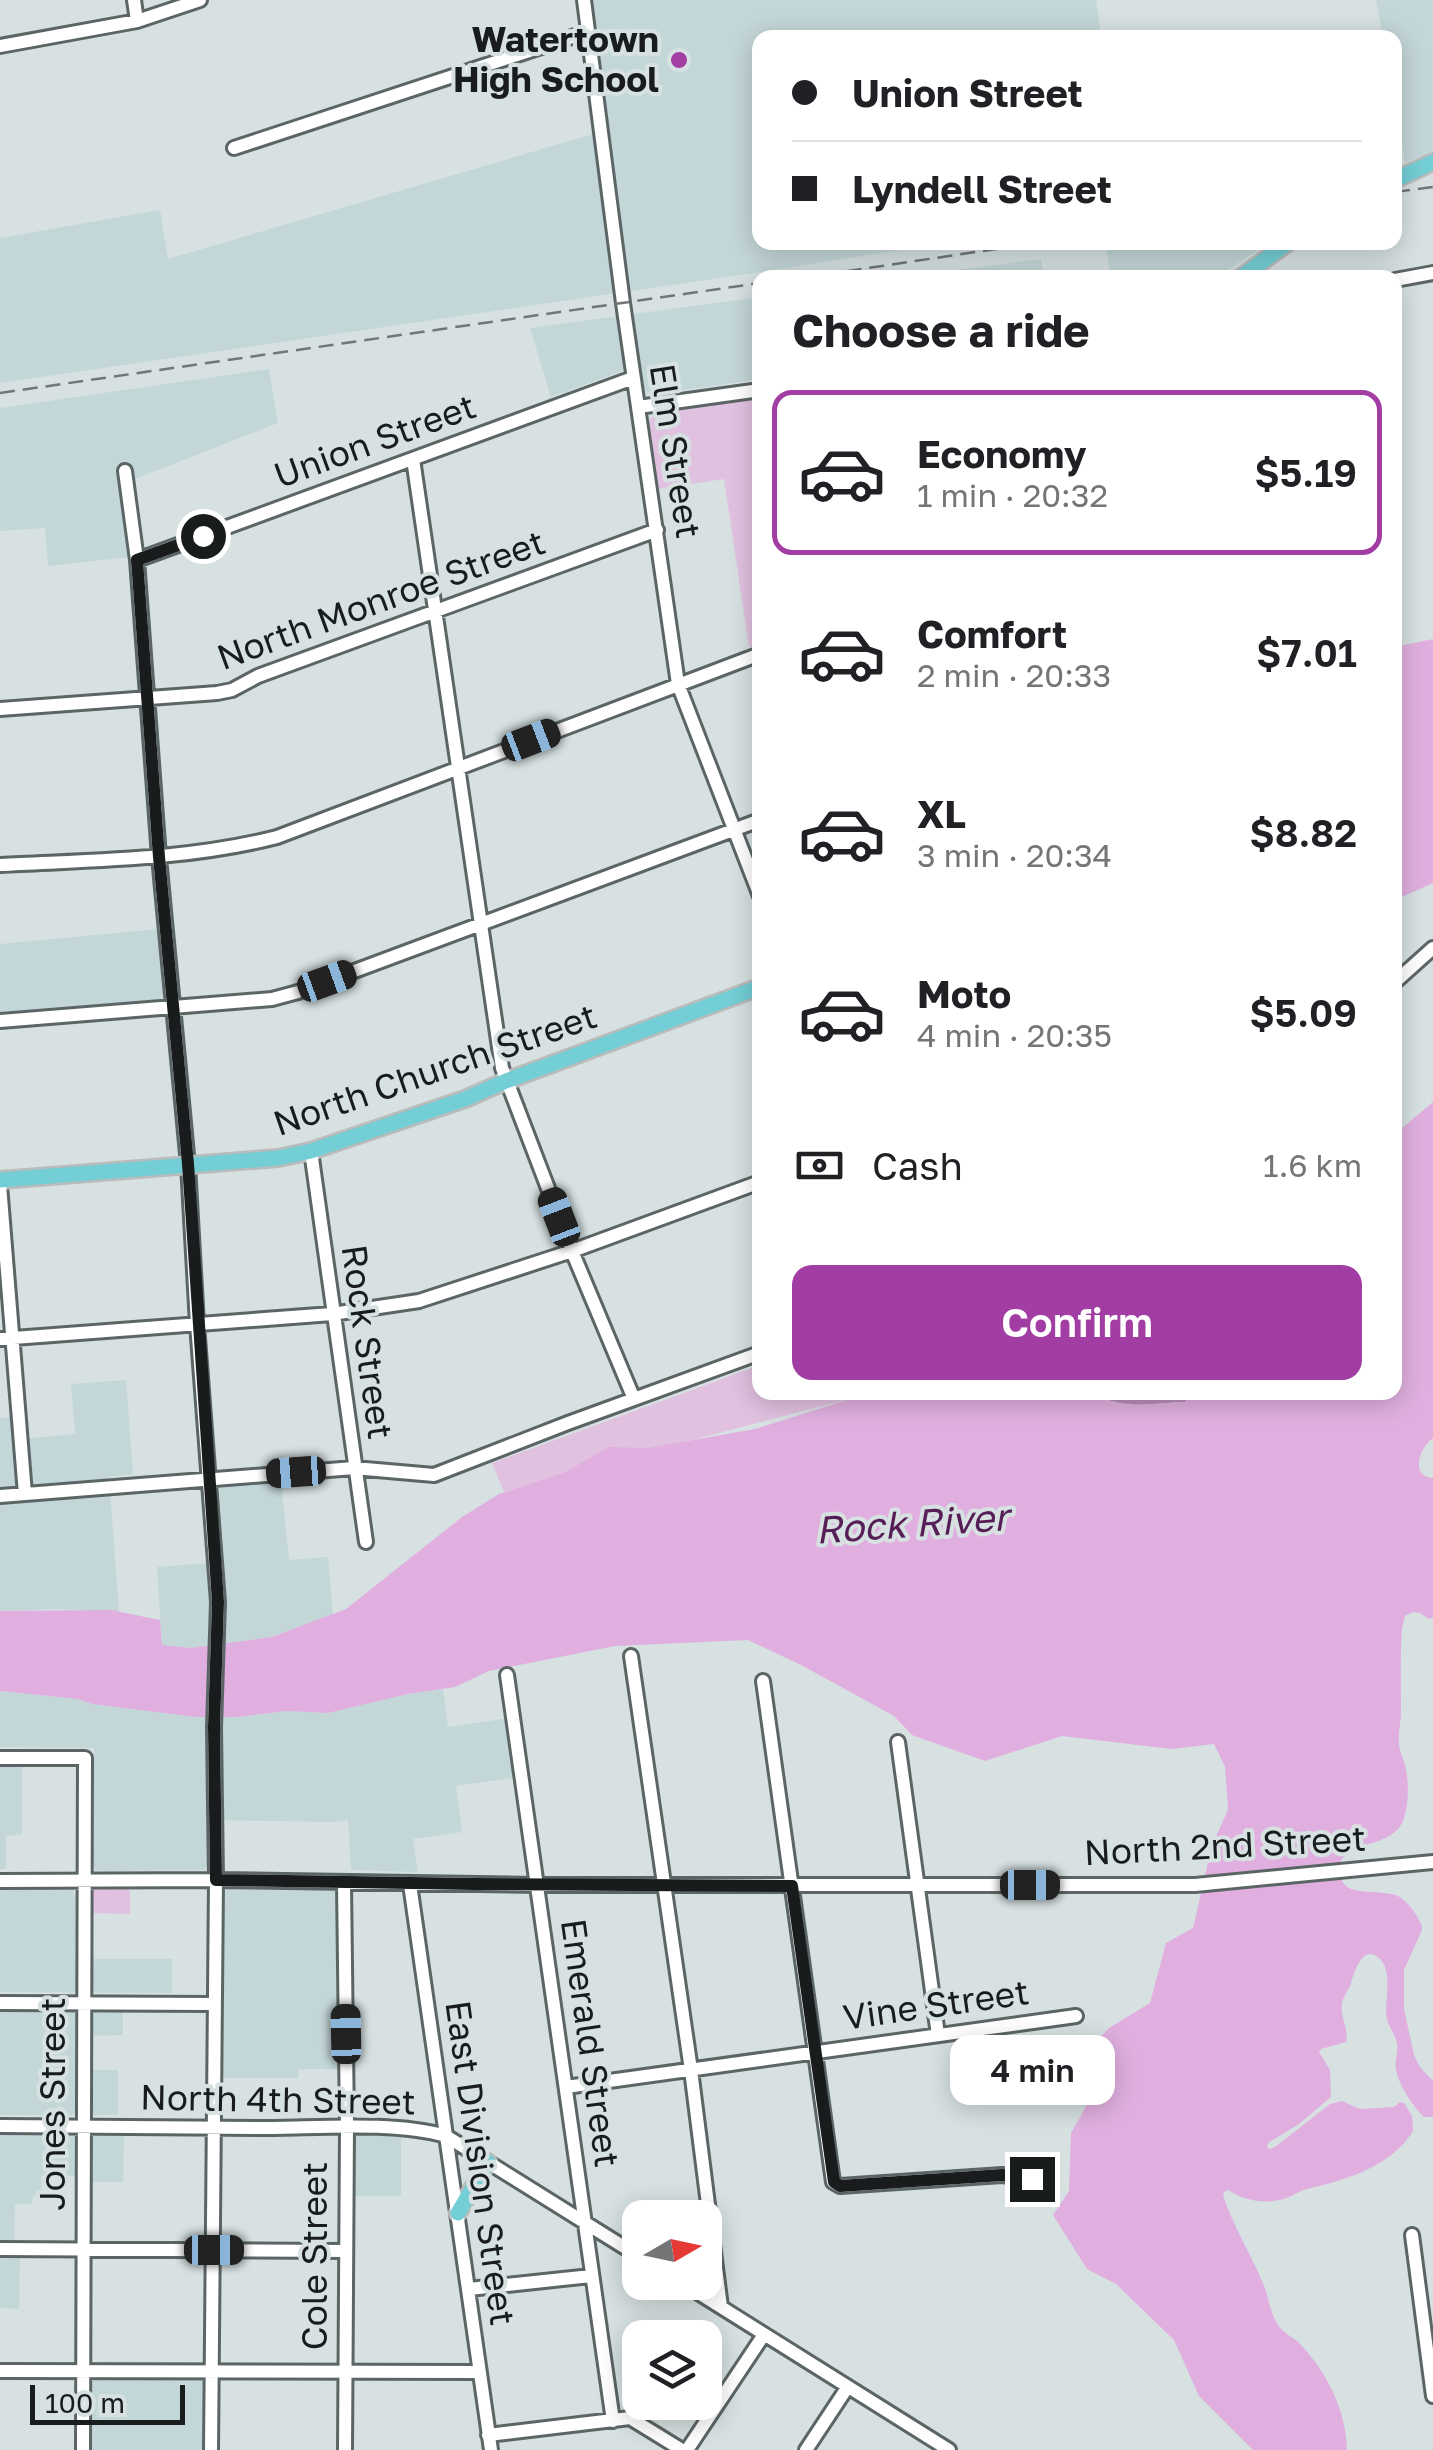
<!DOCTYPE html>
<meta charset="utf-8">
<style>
body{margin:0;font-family:"Golos Text",sans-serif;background:#f2f2f2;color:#202124;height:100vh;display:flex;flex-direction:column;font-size:38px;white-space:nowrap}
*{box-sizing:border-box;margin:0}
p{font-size:32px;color:#757577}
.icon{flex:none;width:55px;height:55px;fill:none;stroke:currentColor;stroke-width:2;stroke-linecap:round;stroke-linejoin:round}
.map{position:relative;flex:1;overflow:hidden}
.panel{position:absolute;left:752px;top:270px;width:650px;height:1130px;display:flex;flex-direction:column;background:#fff;border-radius:20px;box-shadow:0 5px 25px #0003}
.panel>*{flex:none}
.hud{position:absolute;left:752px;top:30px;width:650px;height:220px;border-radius:20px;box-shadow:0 5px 25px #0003;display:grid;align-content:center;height:220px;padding:0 40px;background:#fff}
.needle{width:65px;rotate:81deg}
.buttons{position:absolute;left:622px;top:2200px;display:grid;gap:20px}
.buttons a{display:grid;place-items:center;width:100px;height:100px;border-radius:20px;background:#fff;box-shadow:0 5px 25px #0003;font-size:50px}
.scale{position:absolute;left:30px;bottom:25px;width:155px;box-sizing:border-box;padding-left:10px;border:5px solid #191c1d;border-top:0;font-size:28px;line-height:35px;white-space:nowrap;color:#191c1d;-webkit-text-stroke:8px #d7e1e2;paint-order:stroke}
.end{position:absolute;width:45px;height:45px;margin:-22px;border:12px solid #191c1d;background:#fff;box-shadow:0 0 0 5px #fff}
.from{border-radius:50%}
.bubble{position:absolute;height:70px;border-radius:20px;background:#fff;box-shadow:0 5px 25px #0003;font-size:32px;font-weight:600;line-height:70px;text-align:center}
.car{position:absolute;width:30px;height:60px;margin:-30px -15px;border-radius:12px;box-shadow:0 0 8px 2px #0007;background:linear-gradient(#222 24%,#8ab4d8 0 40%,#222 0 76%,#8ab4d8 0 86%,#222 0)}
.hud b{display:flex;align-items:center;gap:35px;height:95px;font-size:38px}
.hud b+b{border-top:2px solid #e0e0e0}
.hud i{width:25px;height:25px;background:#202124}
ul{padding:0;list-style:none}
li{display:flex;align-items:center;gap:30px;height:165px;margin:0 20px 15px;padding:0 20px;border:5px solid transparent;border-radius:20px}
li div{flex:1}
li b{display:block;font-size:38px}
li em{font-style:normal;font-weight:600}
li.on{border-color:#a13da3}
li>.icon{width:90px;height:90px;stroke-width:1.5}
h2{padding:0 40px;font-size:45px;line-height:120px}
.pay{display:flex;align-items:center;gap:25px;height:110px;padding:0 40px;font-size:38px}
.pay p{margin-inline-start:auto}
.cta{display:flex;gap:20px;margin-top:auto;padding:20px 40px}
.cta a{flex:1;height:115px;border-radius:20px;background:#a13da3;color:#fff;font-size:40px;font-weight:600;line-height:115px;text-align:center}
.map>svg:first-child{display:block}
.built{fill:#c3d6d8}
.green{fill:#e1c1e0}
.forest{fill:#bc8dbb}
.water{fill:#e0afdf}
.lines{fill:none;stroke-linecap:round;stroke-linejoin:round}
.minor-casing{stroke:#5c6565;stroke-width:18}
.major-casing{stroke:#babbbb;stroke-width:20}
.minor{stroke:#fff;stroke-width:12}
.major{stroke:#74ced5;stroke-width:15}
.rail{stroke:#717778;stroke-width:2.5;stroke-dasharray:15 8;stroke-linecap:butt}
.route{stroke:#191c1d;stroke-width:12}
.poi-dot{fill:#a13da3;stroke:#d7e1e2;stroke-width:4}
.labels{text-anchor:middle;stroke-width:8;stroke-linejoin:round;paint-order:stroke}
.poi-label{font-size:35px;font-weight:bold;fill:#191c1d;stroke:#d7e1e2;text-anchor:end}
.street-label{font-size:35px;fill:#191c1d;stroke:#d7e1e2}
.water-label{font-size:38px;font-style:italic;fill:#561d57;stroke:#d7e1e2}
</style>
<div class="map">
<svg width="1433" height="2450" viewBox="0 0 1433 2450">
<rect width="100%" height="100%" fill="#d7e1e2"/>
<path class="built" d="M 591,0 L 1096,0 L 1101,37 L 760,38 L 760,242 L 942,243 L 775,270 L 0,383 L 0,238 L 160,210 L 168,259 L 607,130 Z
M 1376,0 L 1433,0 L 1433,151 L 1405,163 L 1395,105 L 1395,38 L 1383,37 Z
M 1148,243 L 1148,242 L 1268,243 L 1218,277 L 1111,277 L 1106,249 Z
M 1041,259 L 1044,277 L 903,277 Z
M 760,297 L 760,379 L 658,394 L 644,391 L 639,365 L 551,397 L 530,328 Z
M 269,369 L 278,423 L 122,484 L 130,557 L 48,566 L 45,528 L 0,531 L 0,408 Z
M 159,929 L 164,992 L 160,1000 L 0,1012 L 0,944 Z
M 126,1380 L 133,1474 L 109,1477 L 119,1612 L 59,1609 L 0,1611 L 0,1418 L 10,1417 L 12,1440 L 75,1434 L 71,1384 Z
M 281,1480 L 289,1560 L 328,1557 L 333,1614 L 272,1637 L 191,1648 L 162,1645 L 157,1567 L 224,1562 L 219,1489 L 221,1486 Z
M 443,1689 L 448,1727 L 509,1718 L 518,1777 L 456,1786 L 462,1832 L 413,1839 L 418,1872 L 351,1870 L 348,1820 L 336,1822 L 209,1820 L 208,1863 L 204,1870 L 96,1871 L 92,1864 L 94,1748 L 0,1747 L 0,1691 L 78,1699 L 92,1704 L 196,1717 L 239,1717 L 286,1711 L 328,1713 L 408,1694 Z
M 0,1766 L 22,1766 L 22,1834 L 6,1836 L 6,1869 L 0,1869 Z
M 63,1887 L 73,1890 L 75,1897 L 75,1959 L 172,1959 L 172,1993 L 0,1992 L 0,1888 Z
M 230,1887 L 330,1888 L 337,1893 L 338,2069 L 299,2069 L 298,2078 L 221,2078 L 222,1895 Z
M 0,2011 L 123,2011 L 123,2035 L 77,2036 L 78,2070 L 118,2070 L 118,2115 L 0,2115 Z
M 0,2133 L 124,2136 L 123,2182 L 92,2182 L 91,2176 L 41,2176 L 41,2195 L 33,2195 L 32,2204 L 15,2204 L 14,2255 L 20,2256 L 19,2309 L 0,2308 Z
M 360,2135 L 401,2135 L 401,2196 L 351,2196 L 352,2138 Z
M 100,2378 L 201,2379 L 205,2381 L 206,2450 L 91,2450 L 91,2388 L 93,2381 Z"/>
<path class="green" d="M 760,397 L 760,643 L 749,647 L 724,479 L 658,489 L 647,425 L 653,415 L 660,413 Z
M 760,1365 L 760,1392 L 844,1393 L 846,1400 L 649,1451 L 504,1492 L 492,1463 Z
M 92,1889 L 130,1889 L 130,1914 L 92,1913 Z"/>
<path class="forest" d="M 1093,1393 L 1093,1392 L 1191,1393 L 1185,1402 C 1151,1403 1124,1411 1093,1393 Z"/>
<path class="water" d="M 1433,639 L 1433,883 L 1395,900 L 1395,647 Z
M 1433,1102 L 1433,1438 C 1420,1447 1409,1476 1433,1478 L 1433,1617 L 1429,1619 L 1420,1613 L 1413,1612 L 1405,1616 L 1402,1628 C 1400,1656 1401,1684 1401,1712 C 1401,1722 1398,1733 1399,1743 C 1399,1750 1403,1758 1405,1765 C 1409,1781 1409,1803 1404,1818 C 1394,1854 1327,1836 1342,1880 C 1347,1897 1383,1889 1398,1896 C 1409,1902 1417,1915 1422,1926 L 1422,1930 L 1404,1970 L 1404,2009 L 1414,2055 L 1420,2067 L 1433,2081 L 1433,2117 L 1424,2117 C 1413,2106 1399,2086 1396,2070 C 1394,2060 1400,2050 1396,2040 C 1392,2028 1387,2026 1386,2012 C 1386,1996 1392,1971 1380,1959 C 1363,1942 1354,1973 1351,1983 C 1349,1990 1343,1996 1342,2004 C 1340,2018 1349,2028 1346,2042 L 1321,2049 L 1319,2052 L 1330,2070 L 1331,2097 L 1299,2124 L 1268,2143 L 1267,2147 L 1270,2149 L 1275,2147 L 1330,2104 L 1342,2101 L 1360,2109 L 1394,2107 L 1400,2102 L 1404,2103 L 1412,2116 L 1413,2131 C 1391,2166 1349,2179 1311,2188 C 1303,2189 1296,2194 1289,2197 C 1268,2205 1247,2202 1228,2190 L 1224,2192 L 1223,2195 C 1233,2226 1250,2252 1262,2281 C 1269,2295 1269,2311 1278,2325 C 1284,2334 1294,2337 1301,2345 C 1328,2374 1346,2411 1347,2450 L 1253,2450 L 1199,2396 L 1174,2340 L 1116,2284 L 1087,2269 L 1053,2215 L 1069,2191 L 1071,2133 L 1088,2103 L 1076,2063 L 1109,2028 L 1150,2003 L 1166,1943 L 1193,1928 L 1212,1845 L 1228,1810 L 1225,1767 L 1214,1744 L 1171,1749 L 1062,1736 L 985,1761 L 912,1735 L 894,1716 L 801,1665 L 748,1640 L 615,1646 L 489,1671 L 455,1687 L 408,1694 L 328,1713 L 286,1711 L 239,1717 L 196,1717 L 92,1704 L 78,1699 L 0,1691 L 0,1611 L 111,1610 L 160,1620 L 162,1645 L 191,1648 L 272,1637 L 346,1609 L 462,1517 L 499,1494 L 566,1472 L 608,1447 L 648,1448 L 755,1429 L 869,1393 L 1093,1392 C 1120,1412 1154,1403 1185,1402 L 1191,1393 L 1395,1392 L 1395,1134 Z"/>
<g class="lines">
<defs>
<path id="minor" d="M 134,0 L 137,21
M 584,0 L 623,303 L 678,684 L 760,896
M 0,46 L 137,21 L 200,0
M 234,148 L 587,32
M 1395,280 L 1433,273
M 638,407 L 760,390
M 413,459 L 502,1068 L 572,1251 L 634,1399
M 125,471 L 137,560 L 159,857 L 188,1165 L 197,1324 L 218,1602 L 214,1727 L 216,1880 L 211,2450
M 137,560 L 633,378
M 0,709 L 217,693 L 232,690 L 258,676 L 657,530
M 0,865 C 93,860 187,860 277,837 L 760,654
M 1395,982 L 1433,948
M 0,1021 L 272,999 L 298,992 L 760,820
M 311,1151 L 366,1542
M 0,1185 L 25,1494
M 0,1339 L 332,1314 L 419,1301 L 572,1251 L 760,1182
M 0,1496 L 354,1468 L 434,1475 L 568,1423 L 760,1353
M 631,1656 L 691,2070 L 721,2307
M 507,1675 L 613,2421
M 763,1681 L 833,2182 L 840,2186 L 1002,2175 L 1032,2179
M 898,1742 L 938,2035
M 0,1758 L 85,1758 L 83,2450
M 0,1881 L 216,1880 L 537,1885 L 1195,1885 L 1433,1862
M 344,1883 L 347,2127 L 345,2450
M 410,1884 L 491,2450
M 0,2003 L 214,2004
M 566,2087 L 1076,2016
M 0,2126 C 87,2127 174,2128 262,2128 C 317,2128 394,2121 446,2136 L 640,2257
M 1412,2235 L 1433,2396
M 0,2249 L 345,2251
M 681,2282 L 949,2450
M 469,2289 L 591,2276
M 0,2371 L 479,2372
M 488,2435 L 630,2418 L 682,2450
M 687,2450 L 763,2336
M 806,2450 L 847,2388"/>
<path id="major" d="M 1395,180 L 1433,162
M 1240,278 L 1289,242
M 0,1180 L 278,1158 L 311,1151 L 465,1099 L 506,1081 L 760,987
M 458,2213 L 488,2162"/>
</defs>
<use href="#minor" class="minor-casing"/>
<use href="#major" class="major-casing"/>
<use href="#minor" class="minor"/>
<use href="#major" class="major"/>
<path class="rail" d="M 1395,192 L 1433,187
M 801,278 L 1043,242
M 0,393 L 760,283"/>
</g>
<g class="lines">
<path class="route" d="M 203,536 L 137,560 L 159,857 L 188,1164 L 218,1602 L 214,1727 L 216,1880 L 474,1884 L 792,1886 L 834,2182 L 840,2186 L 1002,2175 L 1032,2179"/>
</g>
<circle class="poi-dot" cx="679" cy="60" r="10"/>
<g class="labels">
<g class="poi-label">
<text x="659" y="52">Watertown<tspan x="659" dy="40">High School</tspan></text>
</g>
<g class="street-label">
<text transform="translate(375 441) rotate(-20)" y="12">Union Street</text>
<text transform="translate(675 451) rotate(81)" y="12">Elm Street</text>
<text transform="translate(381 600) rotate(-20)" y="12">North Monroe Street</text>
<text transform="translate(435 1070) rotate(-19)" y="12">North Church Street</text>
<text transform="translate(367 1342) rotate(82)" y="12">Rock Street</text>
<text transform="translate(1225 1846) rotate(-3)" y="12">North 2nd Street</text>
<text transform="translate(936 2005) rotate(-8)" y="12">Vine Street</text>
<text transform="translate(590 2043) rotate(82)" y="12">Emerald Street</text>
<text transform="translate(278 2100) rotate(1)" y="12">North 4th Street</text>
<text transform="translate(53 2104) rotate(-90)" y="12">Jones Street</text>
<text transform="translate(480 2163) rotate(82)" y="12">East Division Street</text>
<text transform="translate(315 2256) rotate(-90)" y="12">Cole Street</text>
</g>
<g class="water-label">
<text transform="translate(912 1524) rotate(-4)" y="13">Rock River</text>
</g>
</g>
</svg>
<div class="buttons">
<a><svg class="needle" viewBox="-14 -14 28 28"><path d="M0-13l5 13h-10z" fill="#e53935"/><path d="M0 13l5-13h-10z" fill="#757577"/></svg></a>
<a><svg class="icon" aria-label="layers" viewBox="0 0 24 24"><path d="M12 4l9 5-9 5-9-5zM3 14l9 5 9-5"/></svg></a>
</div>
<div class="scale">100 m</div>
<i class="end from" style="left:203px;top:536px"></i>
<i class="end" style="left:1032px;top:2179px"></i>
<div class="bubble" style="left:950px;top:2035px;width:165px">4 min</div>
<i class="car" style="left:531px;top:740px;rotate:69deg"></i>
<i class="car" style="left:327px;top:981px;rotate:70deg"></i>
<i class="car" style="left:559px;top:1217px;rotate:339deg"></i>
<i class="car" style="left:296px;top:1472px;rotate:266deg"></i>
<i class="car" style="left:1030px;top:1885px;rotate:90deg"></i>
<i class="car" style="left:346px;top:2034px;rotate:359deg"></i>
<i class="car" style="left:214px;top:2250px;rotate:90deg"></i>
<div class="hud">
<b><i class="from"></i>Union Street</b>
<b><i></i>Lyndell Street</b>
</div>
<section class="panel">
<h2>Choose a ride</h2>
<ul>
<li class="on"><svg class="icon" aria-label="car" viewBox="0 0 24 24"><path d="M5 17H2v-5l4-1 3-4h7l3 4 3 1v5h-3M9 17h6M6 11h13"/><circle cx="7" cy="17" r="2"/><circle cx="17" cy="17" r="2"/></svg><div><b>Economy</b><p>1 min · 20:32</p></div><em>$5.19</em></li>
<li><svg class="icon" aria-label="car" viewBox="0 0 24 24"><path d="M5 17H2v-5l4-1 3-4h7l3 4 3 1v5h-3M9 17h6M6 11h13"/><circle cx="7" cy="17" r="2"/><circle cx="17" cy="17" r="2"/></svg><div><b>Comfort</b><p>2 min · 20:33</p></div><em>$7.01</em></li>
<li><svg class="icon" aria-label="car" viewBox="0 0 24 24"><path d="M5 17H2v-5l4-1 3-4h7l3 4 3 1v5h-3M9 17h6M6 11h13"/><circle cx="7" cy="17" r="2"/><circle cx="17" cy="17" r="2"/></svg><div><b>XL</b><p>3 min · 20:34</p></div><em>$8.82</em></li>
<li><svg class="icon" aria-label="car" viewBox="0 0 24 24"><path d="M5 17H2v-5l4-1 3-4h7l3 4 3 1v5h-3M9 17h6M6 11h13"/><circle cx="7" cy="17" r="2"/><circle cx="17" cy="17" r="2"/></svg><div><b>Moto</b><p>4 min · 20:35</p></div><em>$5.09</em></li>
</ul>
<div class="pay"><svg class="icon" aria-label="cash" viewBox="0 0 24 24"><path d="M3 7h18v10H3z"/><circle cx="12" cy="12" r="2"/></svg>Cash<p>1.6 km</p></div>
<div class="cta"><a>Confirm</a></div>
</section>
</div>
